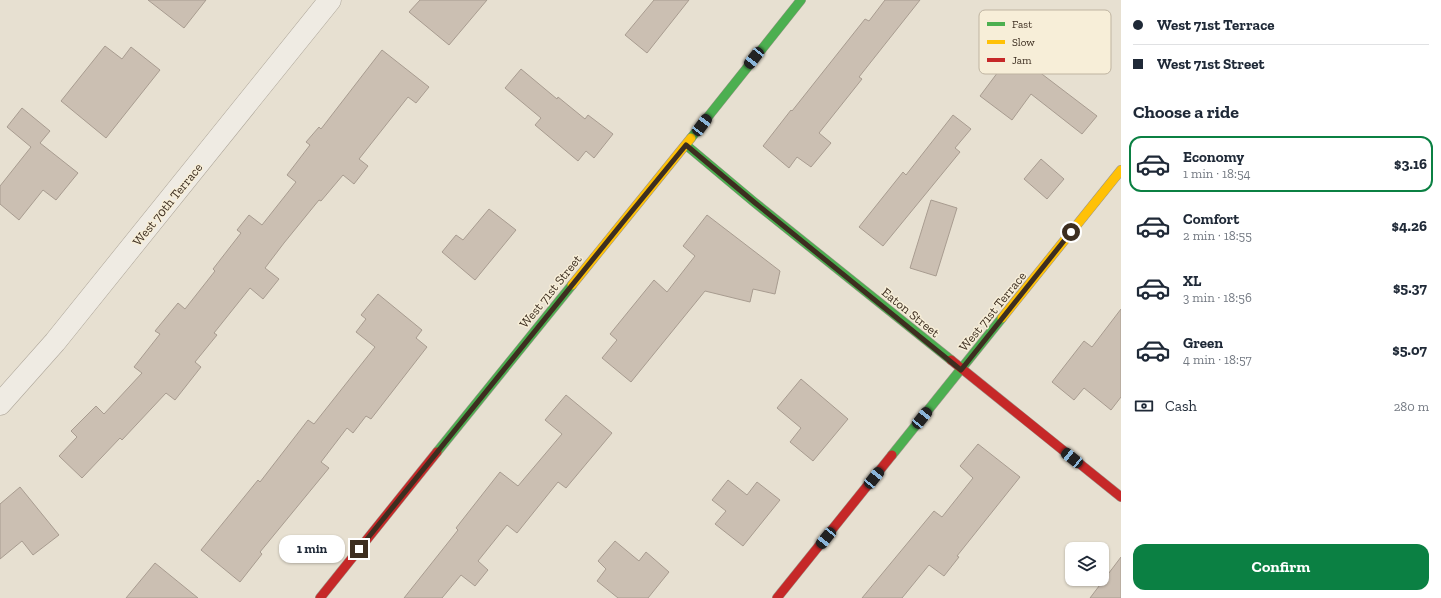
<!DOCTYPE html>
<meta charset="utf-8">
<style>
body{margin:0;font-family:"Zilla Slab",serif;background:#f2f2f3;color:#1f2937;height:100vh;display:flex;flex-direction:column;font-size:15px;white-space:nowrap}
*{box-sizing:border-box;margin:0}
p{font-size:13px;color:#747a83}
.icon{flex:none;width:22px;height:22px;fill:none;stroke:currentColor;stroke-width:2;stroke-linecap:round;stroke-linejoin:round}
.map{position:relative;flex:1;overflow:hidden}
.details{display:flex;flex-direction:column;background:#fff;width:320px}
.details>*{flex:none}
.top-card{display:grid;align-content:center;height:88px;padding:0 12px;background:#fff}
.buttons{position:absolute;left:1065px;top:542px;display:grid;gap:8px}
.buttons a{display:grid;place-items:center;width:44px;height:44px;border-radius:8px;background:#fff;box-shadow:0 1px 3px #0004;font-size:20px}
.end{position:absolute;width:18px;height:18px;margin:-9px;border:5px solid #3d2e20;background:#fff;box-shadow:0 0 0 2px #fff}
.from{border-radius:50%}
.bubble{position:absolute;height:28px;border-radius:12px;background:#fff;box-shadow:0 1px 3px #0004;font-size:13px;font-weight:700;line-height:28px;text-align:center}
.car{position:absolute;width:12px;height:24px;margin:-12px -6px;border-radius:5px;box-shadow:0 0 3px 1px #0007;background:linear-gradient(#222 24%,#8ab4d8 0 40%,#222 0 76%,#8ab4d8 0 86%,#222 0)}
.top-card b{display:flex;align-items:center;gap:14px;height:38px;font-size:15px}
.top-card b+b{border-top:1px solid #e0e1e3}
.top-card i{width:10px;height:10px;background:#1f2937}
ul{padding:0;list-style:none}
li{display:flex;align-items:center;gap:12px;height:56px;margin:0 8px 6px;padding:0 4px;border:2px solid transparent;border-radius:12px}
li div{flex:1}
li b{display:block;font-size:15px}
li em{font-style:normal;font-weight:700}
li.selected{border-color:#0b8043}
li>.icon{width:36px;height:36px;stroke-width:1.5}
h2{padding:0 12px;font-size:18px;line-height:48px}
.pay{display:flex;align-items:center;gap:10px;height:44px;padding:0 12px;font-size:15px}
.pay p{margin-inline-start:auto}
.action{display:flex;gap:8px;margin-top:auto;padding:8px 12px}
.action a{flex:1;height:46px;border-radius:12px;background:#0b8043;color:#fff;font-size:16px;font-weight:700;line-height:46px;text-align:center}
main{display:flex;flex:1;min-height:0}
.map>svg:first-child{display:block}
.building{fill:#cbbfb2;stroke:#a89c90}
.lines{fill:none;stroke-linecap:round;stroke-linejoin:round}
.street-casing{stroke:#ada599;stroke-width:23}
.fast-casing{stroke:#9c958a;stroke-width:10}
.slow-casing{stroke:#9c958a;stroke-width:10}
.jam-casing{stroke:#9c958a;stroke-width:10}
.street{stroke:#efebe3;stroke-width:22}
.fast{stroke:#4caf50;stroke-width:9}
.slow{stroke:#ffc107;stroke-width:9}
.jam{stroke:#c62828;stroke-width:9}
.route{stroke:#3d2e20;stroke-width:5}
.labels{text-anchor:middle;stroke-width:3;stroke-linejoin:round;paint-order:stroke}
.street-label{font-size:13px;fill:#3d2e20;stroke:#f7eed8}
.key{fill:#f7eed8;stroke:#bfb4a1;stroke-width:1}
.key-label{font-size:11px;fill:#3d2e20}
</style>
<main>
<div class="map">
<svg width="1121" height="598" viewBox="0 0 1121 598">
<rect width="100%" height="100%" fill="#e7e0d1"/>
<path class="building" d="M 148,0 L 206,0 L 184,28 Z
M 420,0 L 487,0 L 449,45 L 409,12 Z
M 654,0 L 689,0 L 647,53 L 625,35 Z
M 885,0 L 920,0 L 859,77 L 862,79 L 819,133 L 831,143 L 811,167 L 797,157 L 789,168 L 763,146 L 791,110 L 792,111 L 865,19 L 869,21 Z
M 105,46 L 122,59 L 131,47 L 160,70 L 106,138 L 61,101 Z
M 382,50 L 429,87 L 416,103 L 408,97 L 359,159 L 368,166 L 354,184 L 343,175 L 321,201 L 319,200 L 284,243 L 265,268 L 279,279 L 263,299 L 250,288 L 214,333 L 217,335 L 195,362 L 201,367 L 175,400 L 166,393 L 122,440 L 120,438 L 82,478 L 59,456 L 77,437 L 71,431 L 96,406 L 104,414 L 142,373 L 134,367 L 160,334 L 155,331 L 178,303 L 185,309 L 215,271 L 213,269 L 241,233 L 237,230 L 249,215 L 262,225 L 296,182 L 287,175 L 310,145 L 306,142 L 319,127 L 321,129 Z
M 1013,52 L 1097,116 L 1082,134 L 1031,94 L 1012,120 L 980,96 Z
M 521,69 L 557,99 L 558,97 L 585,119 L 588,115 L 613,134 L 594,158 L 586,151 L 578,161 L 535,125 L 541,118 L 505,88 Z
M 22,108 L 50,131 L 40,143 L 78,173 L 56,200 L 43,190 L 19,220 L 0,204 L 0,186 L 31,147 L 7,127 Z
M 953,115 L 971,129 L 955,148 L 960,152 L 883,246 L 859,227 L 903,172 L 906,175 Z
M 1041,159 L 1064,179 L 1047,199 L 1024,179 Z
M 931,200 L 957,208 L 936,276 L 910,268 Z
M 489,209 L 516,230 L 475,280 L 442,252 L 456,235 L 463,240 Z
M 707,215 L 780,271 L 775,294 L 753,289 L 750,302 L 705,291 L 631,382 L 602,358 L 617,340 L 610,334 L 654,280 L 667,292 L 695,256 L 683,246 Z
M 378,294 L 422,330 L 416,338 L 427,347 L 371,419 L 366,416 L 353,433 L 347,428 L 321,462 L 329,468 L 260,552 L 262,554 L 240,582 L 201,550 L 258,480 L 260,482 L 308,420 L 314,424 L 375,347 L 356,332 L 366,319 L 361,315 Z
M 1121,309 L 1121,397 L 1111,410 L 1084,388 L 1074,400 L 1052,382 L 1084,341 L 1092,347 Z
M 801,379 L 848,419 L 813,461 L 790,442 L 801,428 L 777,408 Z
M 566,395 L 612,433 L 566,488 L 558,482 L 517,533 L 507,525 L 478,561 L 488,570 L 475,586 L 461,575 L 442,598 L 404,598 L 458,530 L 456,528 L 500,472 L 518,486 L 562,434 L 545,420 Z
M 978,444 L 1020,477 L 957,556 L 959,557 L 944,576 L 929,565 L 902,598 L 862,598 L 934,511 L 942,517 L 973,478 L 960,466 Z
M 728,480 L 747,495 L 757,482 L 780,500 L 743,546 L 715,524 L 726,511 L 712,500 Z
M 20,487 L 59,535 L 33,555 L 22,541 L 0,559 L 0,504 Z
M 615,541 L 639,561 L 646,552 L 669,572 L 648,598 L 618,598 L 597,581 L 606,569 L 598,561 Z
M 1121,557 L 1121,598 L 1090,598 Z
M 155,563 L 198,598 L 126,598 Z"/>
<g class="lines">
<defs>
<path id="street" d="M 0,404 L 55,342 L 330,0"/>
<path id="fast" d="M 691,138 L 801,0
M 686,145 L 754,202 L 951,360
M 437,452 L 572,285
M 892,455 L 1002,318"/>
<path id="slow" d="M 572,285 L 691,138
M 1002,318 L 1121,170"/>
<path id="jam" d="M 951,360 L 1121,497
M 320,598 L 437,452
M 777,598 L 892,455"/>
</defs>
<use href="#street" class="street-casing"/>
<use href="#fast" class="fast-casing"/>
<use href="#slow" class="slow-casing"/>
<use href="#jam" class="jam-casing"/>
<use href="#street" class="street"/>
<use href="#fast" class="fast"/>
<use href="#slow" class="slow"/>
<use href="#jam" class="jam"/>
</g>
<g class="lines">
<path class="route" d="M 359,549 L 623,222 L 686,145 L 754,202 L 961,370 L 1071,232"/>
</g>
<g class="labels">
<g class="street-label">
<text transform="translate(167 204) rotate(-51)" y="5">West 70th Terrace</text>
<text transform="translate(550 291) rotate(-51)" y="5">West 71st Street</text>
<text transform="translate(992 311) rotate(-51)" y="5">West 71st Terrace</text>
<text transform="translate(911 312) rotate(39)" y="5">Eaton Street</text>
</g>
</g>
<rect x="979" y="10" width="132" height="64" rx="6" class="key"/>
<rect x="987" y="22" width="18" height="4" fill="#4caf50"/>
<rect x="987" y="40" width="18" height="4" fill="#ffc107"/>
<rect x="987" y="58" width="18" height="4" fill="#c62828"/>
<g class="key-label">
<text x="1012" y="28">Fast</text>
<text x="1012" y="46">Slow</text>
<text x="1012" y="64">Jam</text>
</g>
</svg>
<div class="buttons">
<a><svg class="icon" aria-label="layers" viewBox="0 0 24 24"><path d="M12 4l9 5-9 5-9-5zM3 14l9 5 9-5"/></svg></a>
</div>
<i class="end from" style="left:1071px;top:232px"></i>
<i class="end" style="left:359px;top:549px"></i>
<div class="bubble" style="left:279px;top:535px;width:66px">1 min</div>
<i class="car" style="left:754px;top:58px;rotate:218deg"></i>
<i class="car" style="left:702px;top:125px;rotate:37deg"></i>
<i class="car" style="left:922px;top:418px;rotate:39deg"></i>
<i class="car" style="left:1072px;top:458px;rotate:309deg"></i>
<i class="car" style="left:874px;top:478px;rotate:39deg"></i>
<i class="car" style="left:826px;top:538px;rotate:219deg"></i>
</div>
<section class="details">
<div class="top-card">
<b><i class="from"></i>West 71st Terrace</b>
<b><i></i>West 71st Street</b>
</div>
<h2>Choose a ride</h2>
<ul>
<li class="selected"><svg class="icon" aria-label="car" viewBox="0 0 24 24"><path d="M5 17H2v-5l4-1 3-4h7l3 4 3 1v5h-3M9 17h6M6 11h13"/><circle cx="7" cy="17" r="2"/><circle cx="17" cy="17" r="2"/></svg><div><b>Economy</b><p>1 min · 18:54</p></div><em>$3.16</em></li>
<li><svg class="icon" aria-label="car" viewBox="0 0 24 24"><path d="M5 17H2v-5l4-1 3-4h7l3 4 3 1v5h-3M9 17h6M6 11h13"/><circle cx="7" cy="17" r="2"/><circle cx="17" cy="17" r="2"/></svg><div><b>Comfort</b><p>2 min · 18:55</p></div><em>$4.26</em></li>
<li><svg class="icon" aria-label="car" viewBox="0 0 24 24"><path d="M5 17H2v-5l4-1 3-4h7l3 4 3 1v5h-3M9 17h6M6 11h13"/><circle cx="7" cy="17" r="2"/><circle cx="17" cy="17" r="2"/></svg><div><b>XL</b><p>3 min · 18:56</p></div><em>$5.37</em></li>
<li><svg class="icon" aria-label="car" viewBox="0 0 24 24"><path d="M5 17H2v-5l4-1 3-4h7l3 4 3 1v5h-3M9 17h6M6 11h13"/><circle cx="7" cy="17" r="2"/><circle cx="17" cy="17" r="2"/></svg><div><b>Green</b><p>4 min · 18:57</p></div><em>$5.07</em></li>
</ul>
<div class="pay"><svg class="icon" aria-label="cash" viewBox="0 0 24 24"><path d="M3 7h18v10H3z"/><circle cx="12" cy="12" r="2"/></svg>Cash<p>280 m</p></div>
<div class="action"><a>Confirm</a></div>
</section>
</main>
